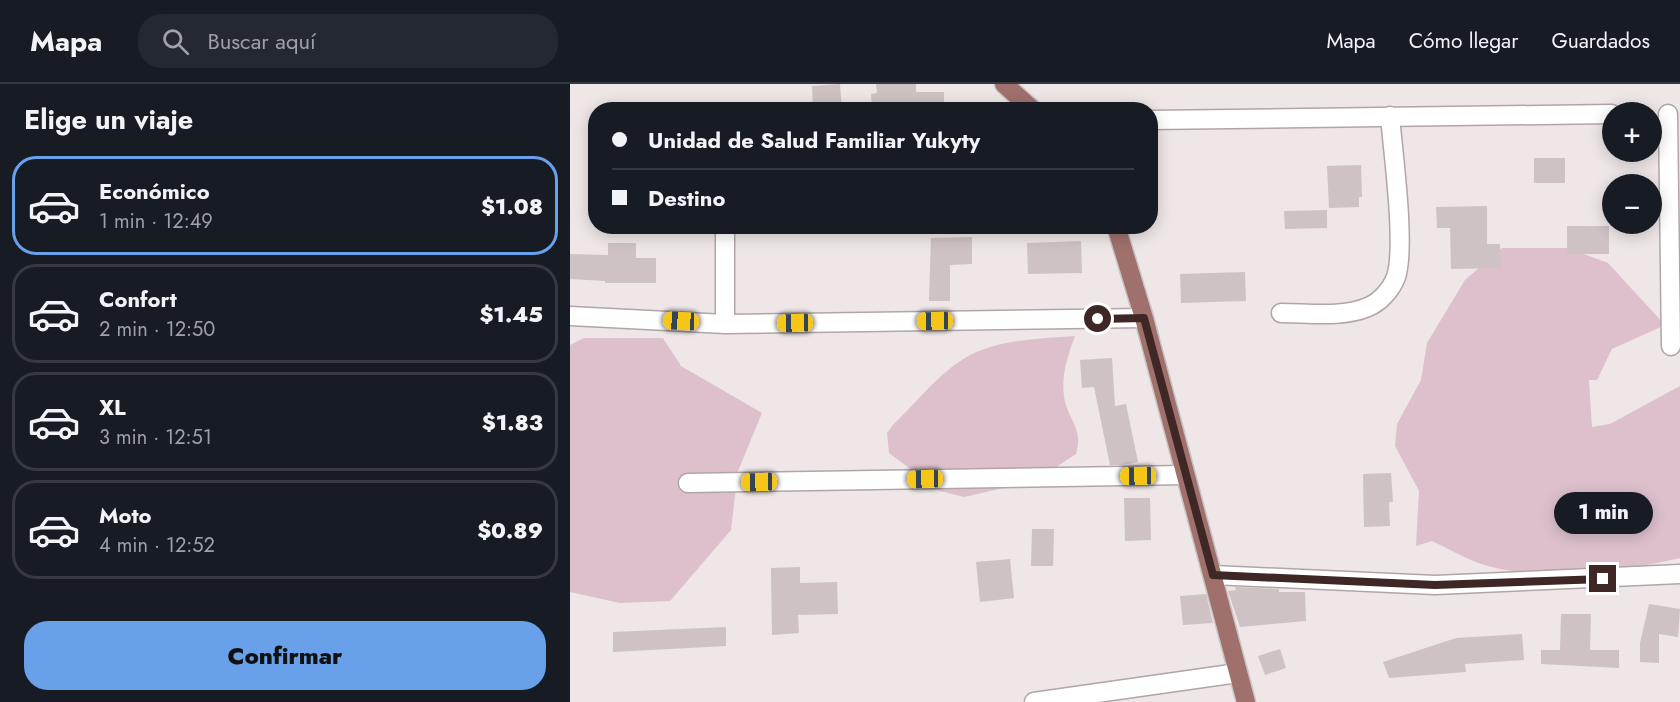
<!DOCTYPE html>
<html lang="es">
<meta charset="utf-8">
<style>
body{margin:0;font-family:Jost,sans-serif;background:#242831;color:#f1f3f6;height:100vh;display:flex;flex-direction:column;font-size:22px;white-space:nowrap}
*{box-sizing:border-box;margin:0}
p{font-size:20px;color:#9ea1a6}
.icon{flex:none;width:33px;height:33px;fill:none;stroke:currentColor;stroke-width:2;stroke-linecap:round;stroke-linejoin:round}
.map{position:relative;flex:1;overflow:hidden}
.details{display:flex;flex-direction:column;background:#171b24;width:570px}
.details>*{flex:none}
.hud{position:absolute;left:18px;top:18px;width:570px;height:132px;border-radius:24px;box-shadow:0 3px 15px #0003;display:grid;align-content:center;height:132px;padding:0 24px;background:#171b24}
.controls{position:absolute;left:1032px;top:18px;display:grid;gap:12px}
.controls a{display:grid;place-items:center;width:60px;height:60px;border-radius:50%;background:#171b24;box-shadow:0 3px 15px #0003;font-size:30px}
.end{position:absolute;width:27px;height:27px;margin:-14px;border:8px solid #3f2725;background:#fff;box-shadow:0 0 0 3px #fff}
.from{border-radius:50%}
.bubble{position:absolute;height:42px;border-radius:21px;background:#171b24;box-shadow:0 3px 15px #0003;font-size:20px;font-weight:800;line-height:42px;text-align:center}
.car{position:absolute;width:18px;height:36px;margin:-18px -9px;border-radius:8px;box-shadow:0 0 4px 2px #0007;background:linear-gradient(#f5c518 24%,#345 0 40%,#f5c518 0 76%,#345 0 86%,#f5c518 0)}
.hud b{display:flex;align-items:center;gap:21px;height:57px;font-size:22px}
.hud b+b{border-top:2px solid #363941}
.hud i{width:15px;height:15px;background:#f1f3f6}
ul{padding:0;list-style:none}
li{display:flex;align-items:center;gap:18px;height:99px;margin:0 12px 9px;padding:0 12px;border:3px solid #363941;border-radius:24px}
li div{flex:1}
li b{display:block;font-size:22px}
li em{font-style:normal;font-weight:800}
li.current{border-color:#68a0e9}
li>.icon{width:54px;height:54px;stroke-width:1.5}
h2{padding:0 24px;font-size:27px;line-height:72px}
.button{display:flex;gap:12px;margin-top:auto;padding:12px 24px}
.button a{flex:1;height:69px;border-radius:24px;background:#68a0e9;color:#111;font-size:24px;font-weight:800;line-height:69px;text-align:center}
header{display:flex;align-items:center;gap:36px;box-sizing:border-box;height:84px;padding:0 30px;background:#171b24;border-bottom:2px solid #363941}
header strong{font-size:28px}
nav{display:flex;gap:33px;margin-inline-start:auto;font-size:21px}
.search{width:420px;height:54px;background:#242831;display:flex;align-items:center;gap:15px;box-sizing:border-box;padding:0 21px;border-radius:24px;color:#9ea1a6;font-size:22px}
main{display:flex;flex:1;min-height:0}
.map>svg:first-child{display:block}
.green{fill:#ddc0cc}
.building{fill:#cec2c4}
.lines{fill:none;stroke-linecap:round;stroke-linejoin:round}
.minor-casing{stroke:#b2a5a5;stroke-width:21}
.major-casing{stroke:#c9c3c2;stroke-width:21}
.minor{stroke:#fff;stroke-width:18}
.major{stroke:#a0706d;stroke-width:18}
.route{stroke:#3f2725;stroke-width:8}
</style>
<header>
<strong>Mapa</strong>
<div class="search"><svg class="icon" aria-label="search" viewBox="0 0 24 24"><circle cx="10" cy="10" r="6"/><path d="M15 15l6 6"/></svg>Buscar aquí</div>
<nav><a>Mapa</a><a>Cómo llegar</a><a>Guardados</a></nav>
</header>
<main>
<section class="details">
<h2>Elige un viaje</h2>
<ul>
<li class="current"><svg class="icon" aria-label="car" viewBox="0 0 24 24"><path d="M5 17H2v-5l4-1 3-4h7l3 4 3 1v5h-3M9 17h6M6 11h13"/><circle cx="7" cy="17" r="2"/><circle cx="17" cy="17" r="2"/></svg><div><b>Económico</b><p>1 min · 12:49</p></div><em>$1.08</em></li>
<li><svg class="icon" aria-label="car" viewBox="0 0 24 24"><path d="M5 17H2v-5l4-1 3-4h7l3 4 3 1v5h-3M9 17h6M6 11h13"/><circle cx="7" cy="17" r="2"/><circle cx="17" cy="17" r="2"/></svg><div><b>Confort</b><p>2 min · 12:50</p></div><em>$1.45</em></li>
<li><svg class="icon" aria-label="car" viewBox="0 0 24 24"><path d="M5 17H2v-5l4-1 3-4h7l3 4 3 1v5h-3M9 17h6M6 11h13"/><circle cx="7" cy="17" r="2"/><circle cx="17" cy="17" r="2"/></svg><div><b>XL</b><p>3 min · 12:51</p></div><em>$1.83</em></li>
<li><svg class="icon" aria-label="car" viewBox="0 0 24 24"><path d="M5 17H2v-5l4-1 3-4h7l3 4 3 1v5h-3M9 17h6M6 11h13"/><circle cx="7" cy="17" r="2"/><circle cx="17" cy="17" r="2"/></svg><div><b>Moto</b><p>4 min · 12:52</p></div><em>$0.89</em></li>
</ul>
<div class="button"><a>Confirmar</a></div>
</section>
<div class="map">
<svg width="1110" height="618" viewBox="0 0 1110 618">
<rect width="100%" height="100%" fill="#eee6e7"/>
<path class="green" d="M 932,164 L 998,164 L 1038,179 L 1095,241 L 1042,265 L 1027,296 L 1019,296 L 1022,343 L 1040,340 L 1110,302 L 1110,474 C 1046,488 972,500 908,479 C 893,473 877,464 862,457 L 846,462 L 849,407 L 825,362 L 827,340 L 851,296 L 857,259 L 895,196 Z
M 505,252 C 498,270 491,293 494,312 C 497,336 514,342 506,370 L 467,396 L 394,413 L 370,407 L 319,369 L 317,349 L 323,341 C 346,319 368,290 395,274 C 427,255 469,255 505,252 Z
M 14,254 L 93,254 L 111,282 L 192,329 L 168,387 L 161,446 L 100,517 L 50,519 L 0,508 L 0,261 Z"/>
<path class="building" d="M 270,0 L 272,26 L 243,26 L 242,2 Z
M 306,0 L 346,0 L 346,8 L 374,8 L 374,26 L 302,26 L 301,10 L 307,9 Z
M 964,74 L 995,74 L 995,99 L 964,99 Z
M 791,81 L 792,113 L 789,113 L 789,123 L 759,124 L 757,82 Z
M 917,122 L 917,160 L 930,160 L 931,184 L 881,185 L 880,144 L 867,144 L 866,123 Z
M 757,126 L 757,144 L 715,145 L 714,127 Z
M 997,142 L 1039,142 L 1039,170 L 997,170 Z
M 402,153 L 402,180 L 380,181 L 380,217 L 359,217 L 361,154 Z
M 511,157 L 512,189 L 458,190 L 457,159 Z
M 38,159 L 66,159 L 66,174 L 86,174 L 86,199 L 35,199 L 35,197 L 0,195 L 0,170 L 38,171 Z
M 675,188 L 676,217 L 611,219 L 610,190 Z
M 542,274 L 545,322 L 556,320 L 568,378 L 552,381 L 540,381 L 524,303 L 512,304 L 510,276 Z
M 821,389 L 823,418 L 819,418 L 820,442 L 794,443 L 793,390 Z
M 554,414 L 580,414 L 581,456 L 555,457 Z
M 462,445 L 484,445 L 483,482 L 461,482 Z
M 440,475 L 444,514 L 410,518 L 406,478 Z
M 230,483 L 230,499 L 267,498 L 268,530 L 228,531 L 229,549 L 202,551 L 201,484 Z
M 665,503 L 709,505 L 709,508 L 735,508 L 736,537 L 670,543 L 658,507 L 666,506 Z
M 636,510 L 643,539 L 613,541 L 610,512 Z
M 1079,520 L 1110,525 L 1108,553 L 1089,550 L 1089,579 L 1070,578 L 1070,559 Z
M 991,530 L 1021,530 L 1020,566 L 1049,566 L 1049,584 L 971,580 L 971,566 L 990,566 Z
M 156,543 L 156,562 L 43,568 L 43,548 Z
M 952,550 L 954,576 L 895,580 L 896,588 L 819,594 L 813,578 L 886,554 Z
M 710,565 L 716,584 L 695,591 L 688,572 Z"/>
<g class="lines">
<defs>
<path id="minor" d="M 1098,30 L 1101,262
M 580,36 L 1042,30
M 155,142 L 155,240
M 711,229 C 739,229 772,234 798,223 C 810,218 821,206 826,193 C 836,162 823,69 820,32
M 0,232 L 155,240 L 574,234
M 118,399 L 615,391
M 643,491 L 865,501 L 1110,490
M 464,618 L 668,589"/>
<path id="major" d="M 434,0 L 463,26
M 546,142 L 574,234 L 676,618"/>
</defs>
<use href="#minor" class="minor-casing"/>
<use href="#major" class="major-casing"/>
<use href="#minor" class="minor"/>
<use href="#major" class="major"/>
</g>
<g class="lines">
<path class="route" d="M 528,235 L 574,234 L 643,491 L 865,501 L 1033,495"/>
</g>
</svg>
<div class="controls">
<a>+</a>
<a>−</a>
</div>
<i class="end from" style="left:528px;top:235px"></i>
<i class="end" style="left:1033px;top:495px"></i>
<div class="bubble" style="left:984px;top:408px;width:99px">1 min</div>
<i class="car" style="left:111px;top:237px;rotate:273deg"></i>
<i class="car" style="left:365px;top:237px;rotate:269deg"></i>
<i class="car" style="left:225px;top:239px;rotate:269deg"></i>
<i class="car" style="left:568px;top:392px;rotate:269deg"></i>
<i class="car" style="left:355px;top:395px;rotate:269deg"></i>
<i class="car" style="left:189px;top:398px;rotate:269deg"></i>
<div class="hud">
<b><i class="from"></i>Unidad de Salud Familiar Yukyty</b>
<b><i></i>Destino</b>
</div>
</div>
</main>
